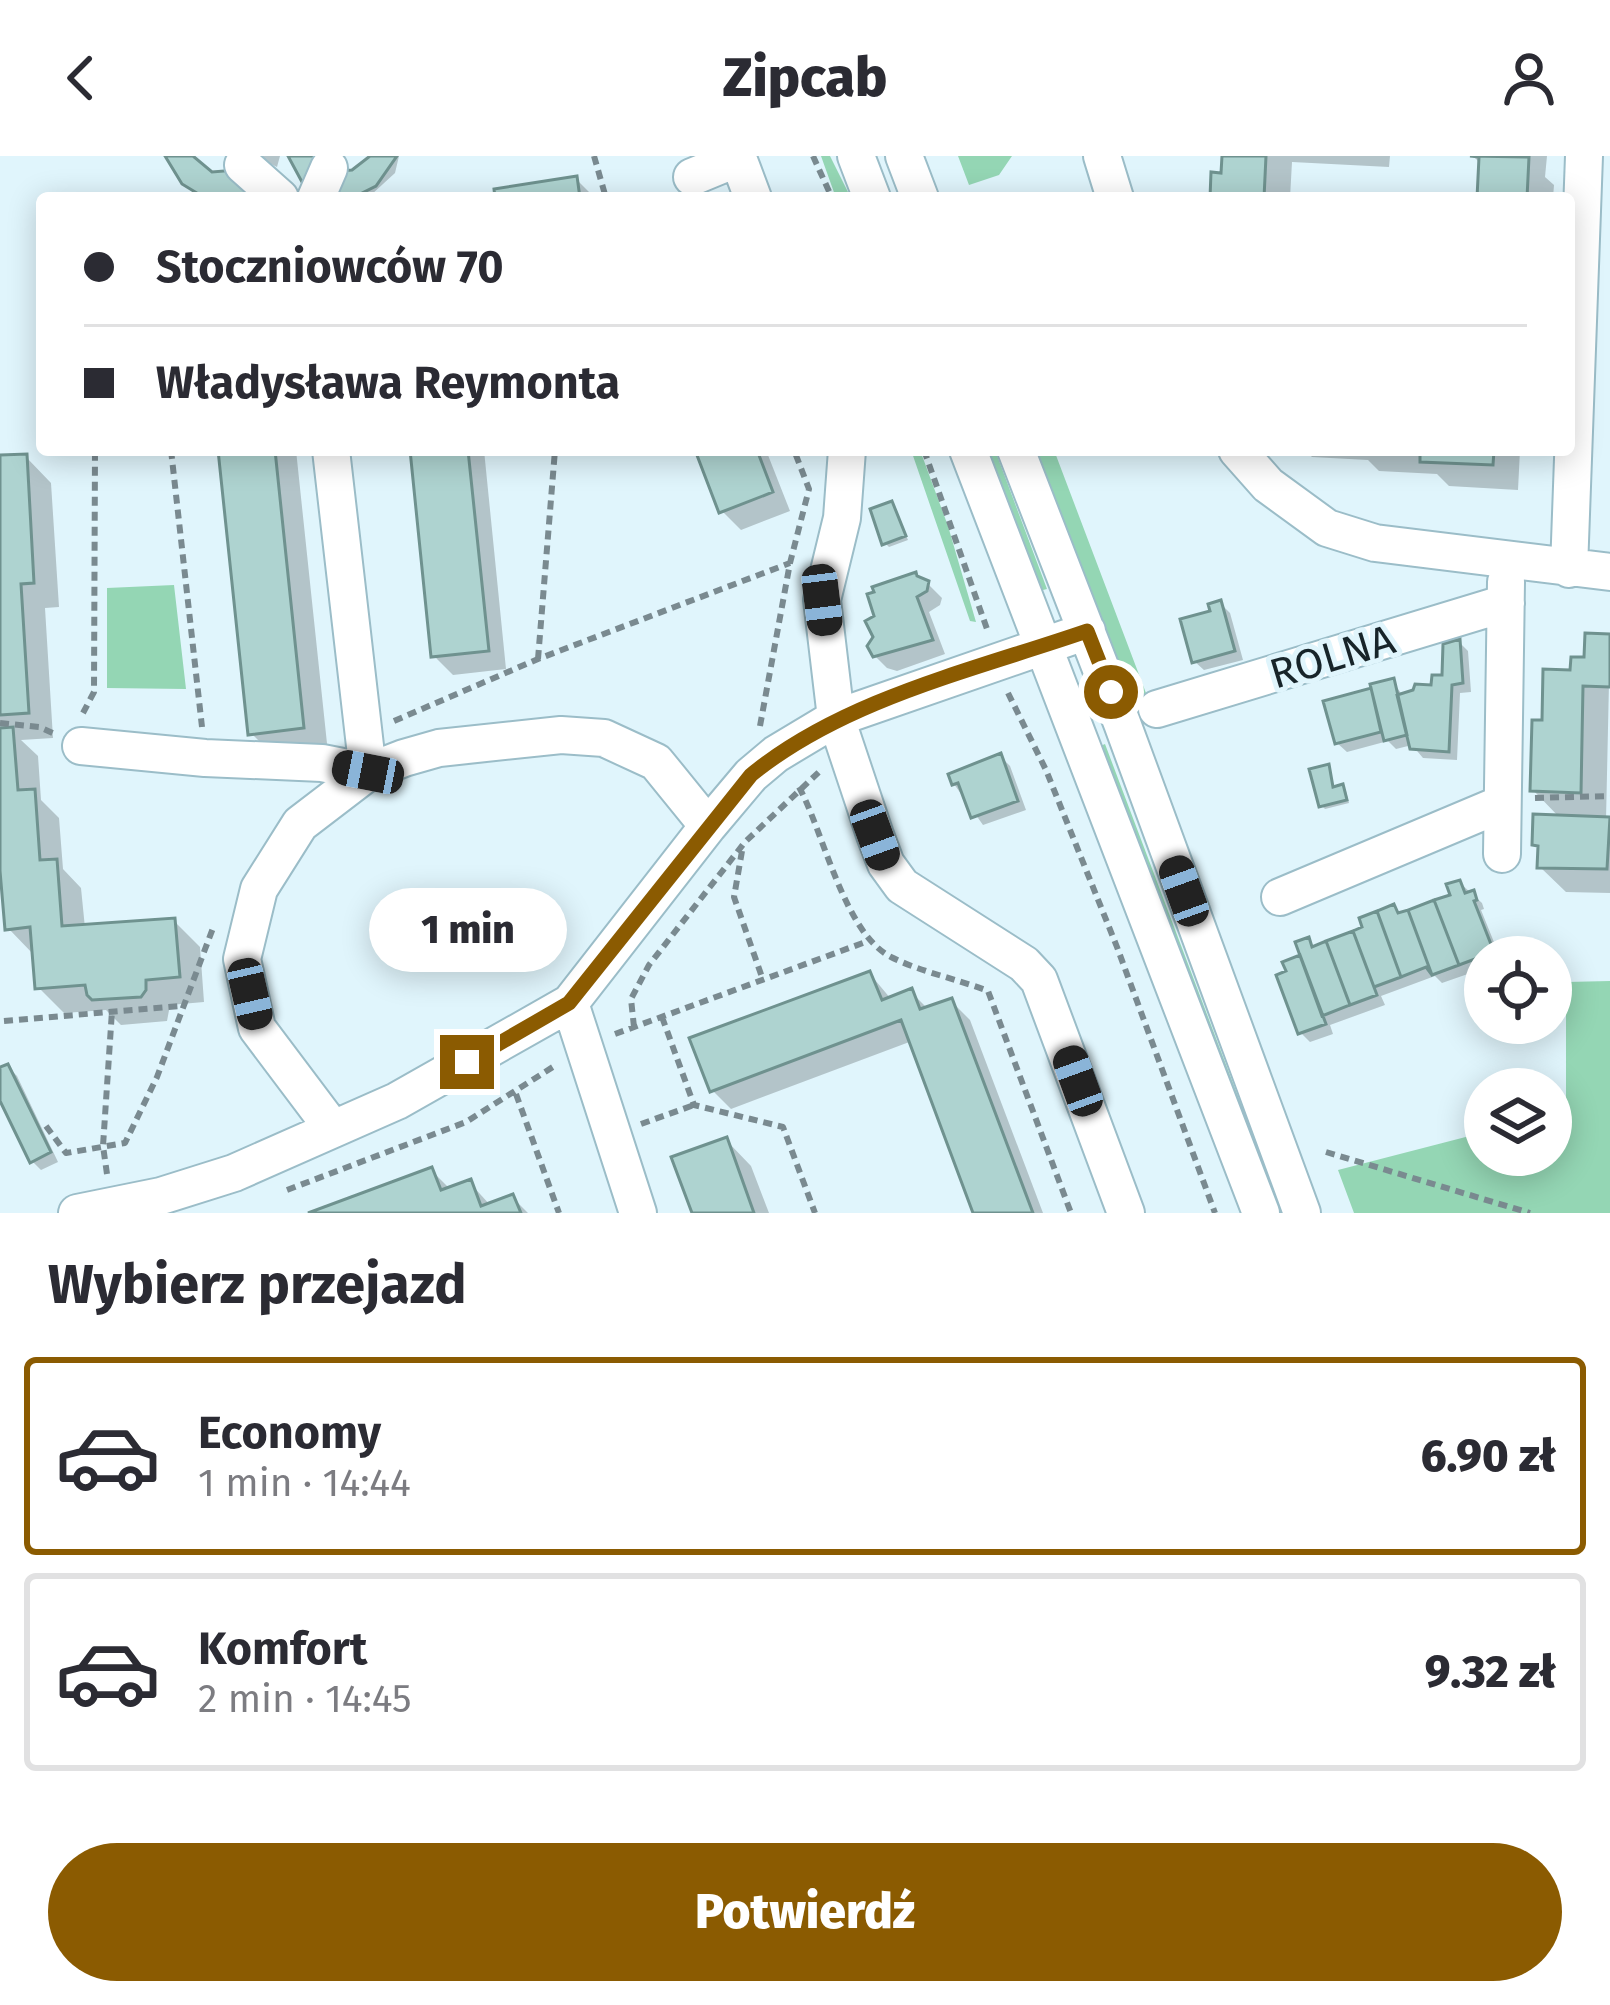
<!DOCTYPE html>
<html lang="pl">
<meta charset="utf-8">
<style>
body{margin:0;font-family:"Fira Sans",sans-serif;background:#f7f7f7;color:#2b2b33;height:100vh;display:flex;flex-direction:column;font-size:45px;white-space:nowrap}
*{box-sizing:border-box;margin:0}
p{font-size:39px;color:#7c7c81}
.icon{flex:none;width:66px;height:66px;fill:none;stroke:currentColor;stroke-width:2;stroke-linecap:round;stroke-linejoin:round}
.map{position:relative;height:1057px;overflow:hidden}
.sheet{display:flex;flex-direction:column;background:#fff;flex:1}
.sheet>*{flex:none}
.banner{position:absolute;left:36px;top:36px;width:1539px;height:264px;border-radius:12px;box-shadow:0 6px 30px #0003;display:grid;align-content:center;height:264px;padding:0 48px;background:#fff}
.tools{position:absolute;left:1464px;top:780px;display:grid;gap:24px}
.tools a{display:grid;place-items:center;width:108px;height:108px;border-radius:50%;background:#fff;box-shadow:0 6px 30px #0003;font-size:60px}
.end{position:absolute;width:54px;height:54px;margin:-27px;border:15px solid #8b5b01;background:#fff;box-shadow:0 0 0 6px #fff}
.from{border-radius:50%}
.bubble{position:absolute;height:84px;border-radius:42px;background:#fff;box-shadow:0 6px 30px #0003;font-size:39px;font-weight:800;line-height:84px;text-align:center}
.car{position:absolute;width:36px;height:72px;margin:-36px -18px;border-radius:15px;box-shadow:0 0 9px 3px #0007;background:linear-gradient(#222 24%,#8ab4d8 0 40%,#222 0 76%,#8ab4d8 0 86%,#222 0)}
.banner b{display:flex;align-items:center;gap:42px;height:114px;font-size:45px}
.banner b+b{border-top:3px solid #e1e1e2}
.banner i{width:30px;height:30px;background:#2b2b33}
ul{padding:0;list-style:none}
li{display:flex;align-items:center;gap:36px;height:198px;margin:0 24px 18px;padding:0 24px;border:6px solid #e1e1e2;border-radius:12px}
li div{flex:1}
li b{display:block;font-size:45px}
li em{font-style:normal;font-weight:800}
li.on{border-color:#8b5b01}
li>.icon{width:108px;height:108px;stroke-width:1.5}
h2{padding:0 48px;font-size:54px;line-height:144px}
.cta{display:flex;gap:24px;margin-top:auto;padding:24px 48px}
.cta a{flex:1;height:138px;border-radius:72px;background:#8b5b01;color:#fff;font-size:48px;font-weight:800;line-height:138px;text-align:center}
header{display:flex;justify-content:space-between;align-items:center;height:156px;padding:0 48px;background:#fff;font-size:54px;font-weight:800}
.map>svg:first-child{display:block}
.green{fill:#94d6b4}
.shadow{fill:#0003}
.building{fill:#aed3d0;stroke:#6f928f;stroke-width:3}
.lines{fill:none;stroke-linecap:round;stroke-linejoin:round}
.minor-casing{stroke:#9bbdc8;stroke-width:40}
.path{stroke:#7a8a90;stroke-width:6;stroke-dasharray:9 6;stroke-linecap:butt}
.minor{stroke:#fff;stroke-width:36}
.route{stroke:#8b5b01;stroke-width:15}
.labels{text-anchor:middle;stroke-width:10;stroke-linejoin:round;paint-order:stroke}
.street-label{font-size:42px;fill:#172429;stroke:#e0f5fc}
</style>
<header><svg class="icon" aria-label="back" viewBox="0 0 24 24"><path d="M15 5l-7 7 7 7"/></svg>Zipcab<svg class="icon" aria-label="person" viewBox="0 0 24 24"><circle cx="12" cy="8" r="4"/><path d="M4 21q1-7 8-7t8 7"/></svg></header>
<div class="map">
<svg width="1610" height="1057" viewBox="0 0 1610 1057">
<rect width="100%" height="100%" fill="#e0f5fc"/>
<path class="green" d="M 821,0 L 830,0 L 851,42 L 836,42 Z
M 958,0 L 1012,0 L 999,19 L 969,29 Z
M 911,294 L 920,294 L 948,370 L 976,466 L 970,465 Z
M 986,294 L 995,294 L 1047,433 L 1039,435 Z
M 1035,294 L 1054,294 L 1149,545 L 1134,550 Z
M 174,429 L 186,533 L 107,532 L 107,432 Z
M 1105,588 L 1282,1057 L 1274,1057 L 1098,591 Z
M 1610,825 L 1610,1057 L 1354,1057 L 1338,1014 L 1485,976 L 1485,999 L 1551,999 L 1551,959 L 1566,955 L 1566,826 Z"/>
<path class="shadow" d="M 256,0 L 280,0 L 277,11 L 257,1 Z
M 371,0 L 399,0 L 395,17 L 371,39 L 344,42 L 341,39 Z
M 1225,0 L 1452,0 L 1390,0 L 1389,11 L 1292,6 L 1290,42 L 1213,42 L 1224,20 Z
M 1473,0 L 1547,0 L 1545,21 L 1554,29 L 1553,42 L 1480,42 L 1481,8 Z
M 576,23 L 595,42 L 498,42 Z
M 221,294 L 296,294 L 328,597 L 277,603 L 251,577 Z
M 413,294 L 484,294 L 506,513 L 453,519 L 434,500 Z
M 699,294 L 766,294 L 790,355 L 741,374 L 722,355 Z
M 1305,294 L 1520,294 L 1518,334 L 1449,330 L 1437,318 L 1379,315 L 1368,304 L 1312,301 Z
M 26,301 L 51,327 L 59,451 L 45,452 L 53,582 L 21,584 L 38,600 L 41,644 L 59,662 L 63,713 L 81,732 L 85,772 L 174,765 L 200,791 L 204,846 L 170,849 L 167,865 L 121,869 L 106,854 L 64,857 L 38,831 L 35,800 L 8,772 L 4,727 L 0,723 L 0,302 Z
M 892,348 L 908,384 L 889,391 L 885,387 Z
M 928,428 L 942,442 L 940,449 L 929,456 L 945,498 L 897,515 L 887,512 L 872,497 Z
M 1220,447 L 1230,457 L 1243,504 L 1204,514 L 1194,505 Z
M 1610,481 L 1606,664 L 1610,664 L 1610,737 L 1566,736 L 1540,711 L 1540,693 L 1535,688 L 1560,662 L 1533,634 L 1545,567 L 1573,518 Z
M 1459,486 L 1468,495 L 1471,536 L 1460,537 L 1457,604 L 1423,602 L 1412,589 L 1396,593 L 1388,585 L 1347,596 L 1337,587 L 1327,547 L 1393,526 L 1403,540 L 1434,532 L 1445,522 Z
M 1001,601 L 1010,610 L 1026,654 L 983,669 L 954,628 Z
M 1328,611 L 1335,633 L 1343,631 L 1346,635 L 1349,647 L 1325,653 L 1321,649 Z
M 1460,727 L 1482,747 L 1484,753 L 1481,754 L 1500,801 L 1485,801 L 1485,812 L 1442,827 L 1435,820 L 1381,840 L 1385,849 L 1330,869 L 1333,878 L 1310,886 L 1301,877 L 1304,801 L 1308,784 L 1316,793 L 1366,773 L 1394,752 L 1401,759 L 1454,741 Z
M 870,818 L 891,843 L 911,836 L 928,853 L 951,845 L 970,864 L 1043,1057 L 976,1057 L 912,885 L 731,953 L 712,934 Z
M 8,911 L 17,920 L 58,1006 L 41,1014 L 32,1005 L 0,938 L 0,915 Z
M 726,984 L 751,1010 L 769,1057 L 695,1057 L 675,1003 Z
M 431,1014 L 451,1034 L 470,1027 L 491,1050 L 513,1042 L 528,1057 L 317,1057 Z"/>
<path class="building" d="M 165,0 L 193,0 L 212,16 L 236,14 L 250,37 L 235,42 L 205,42 L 182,28 Z
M 288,0 L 316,0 L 321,7 L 302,26 Z
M 370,0 L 397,0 L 376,30 L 358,39 L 338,40 L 340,15 L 352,14 Z
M 1222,0 L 1266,0 L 1264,42 L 1210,42 L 1211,16 L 1221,17 Z
M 1470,0 L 1529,1 L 1527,42 L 1477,42 L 1479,1 Z
M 577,20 L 580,42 L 495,42 L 494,33 Z
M 218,294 L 275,294 L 304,572 L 248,579 Z
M 410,294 L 468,294 L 489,495 L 431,501 Z
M 695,294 L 757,294 L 773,336 L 719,357 Z
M 1416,294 L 1494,294 L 1493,309 L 1420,306 L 1420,294 Z
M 27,298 L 34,427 L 21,428 L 29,557 L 0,559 L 0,299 Z
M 892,345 L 906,380 L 882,389 L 870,353 Z
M 916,416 L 917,420 L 929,425 L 927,435 L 917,441 L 933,484 L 873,501 L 867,490 L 873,481 L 865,465 L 874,460 L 867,438 L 874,436 L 872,431 Z
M 1221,444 L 1235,495 L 1192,507 L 1180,463 L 1210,455 L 1208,448 Z
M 1585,477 L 1610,478 L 1610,531 L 1583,530 L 1581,637 L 1530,635 L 1532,564 L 1542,564 L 1543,513 L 1570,514 L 1571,501 L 1584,501 Z
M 1460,483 L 1463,527 L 1452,529 L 1449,596 L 1410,593 L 1397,539 L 1413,534 L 1415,528 L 1431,529 L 1432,519 L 1442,519 L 1443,488 Z
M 1394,522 L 1407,579 L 1384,585 L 1370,528 Z
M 1371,532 L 1381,576 L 1335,588 L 1323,545 Z
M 13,571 L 18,634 L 35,633 L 40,704 L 57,703 L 62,770 L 175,762 L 180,821 L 146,824 L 146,834 L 141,841 L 92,844 L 87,839 L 85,829 L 35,833 L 30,771 L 5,774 L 0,715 L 0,572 Z
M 1001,597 L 1018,645 L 971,662 L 958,627 L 952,629 L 948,618 Z
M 1329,608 L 1333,631 L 1343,628 L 1347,644 L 1319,651 L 1309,613 Z
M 1533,658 L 1610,661 L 1607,713 L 1537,712 L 1538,690 L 1532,689 Z
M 1460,724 L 1465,737 L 1474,734 L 1477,744 L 1474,745 L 1494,796 L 1459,809 L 1434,744 L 1450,739 L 1446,728 Z
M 1434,744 L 1459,809 L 1432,819 L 1408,754 Z
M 1394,748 L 1398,757 L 1408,754 L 1432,819 L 1426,811 L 1401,821 L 1377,755 Z
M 1377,755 L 1401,821 L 1374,831 L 1353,775 L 1362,771 L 1359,762 Z
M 1353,775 L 1377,839 L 1350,849 L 1326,785 Z
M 1309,781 L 1312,791 L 1326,785 L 1350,849 L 1322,860 L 1295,786 Z
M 1300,799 L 1326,868 L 1298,878 L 1276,819 L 1286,815 L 1282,806 Z
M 870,815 L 882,844 L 912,832 L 920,853 L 952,842 L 1033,1057 L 973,1057 L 901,864 L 710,936 L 689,882 Z
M 8,908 L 51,996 L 30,1007 L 0,945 L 0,911 Z
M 727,981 L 754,1057 L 692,1057 L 671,1001 Z
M 432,1011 L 441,1034 L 471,1023 L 481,1050 L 513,1038 L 521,1057 L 308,1057 Z"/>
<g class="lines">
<defs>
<path id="minor" d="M 856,0 L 872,42
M 904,0 L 920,42
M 1102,0 L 1115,42
M 243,9 L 280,42
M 692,21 L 738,2 L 753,42
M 316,42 L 329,12
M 331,294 L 368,616
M 847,294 L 842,362 L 822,444 L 836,562 L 875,679 L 886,708 L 902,730 L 1024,808 L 1039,824 L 1126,1057
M 968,294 L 1261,1057
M 1016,294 L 1122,567 L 1302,1057
M 1237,294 L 1268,329 L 1327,372 L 1375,387 L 1610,416
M 1569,413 L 1584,0
M 1157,553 L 1506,447
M 81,590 L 205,602 L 322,607 L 368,616
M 1502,698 L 1506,426
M 1280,741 L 1501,648
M 570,847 L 638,1057
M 333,973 L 257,872 L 242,803 L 259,733 L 300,668 L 368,616 L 404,602 L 439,592 L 561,579 L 604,582 L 656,606 L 708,670
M 77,1057 L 161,1040 L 234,1017 L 397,945 L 570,847 L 708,670 L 751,619 L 776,598 L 836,562 L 1087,475"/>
</defs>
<use href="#minor" class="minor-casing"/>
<path class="path" d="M 594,0 L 606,42
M 813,0 L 832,42
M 433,42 L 435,39
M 171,294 L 202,571
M 924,294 L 987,473
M 538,503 L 555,294
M 1008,537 L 1046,614 L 1117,791 L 1215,1057
M 83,557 L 94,536 L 95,294
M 394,565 L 538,503 L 790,407
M 0,567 L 39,571 L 55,578
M 760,570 L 790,407 L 809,333 L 794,294
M 799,631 C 824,677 844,777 891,801 C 921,816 957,823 988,835 L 1071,1057
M 1535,642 L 1610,640
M 742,695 L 734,741 L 763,824
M 662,861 L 694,949 L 783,971 L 815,1057
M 4,865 L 180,850
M 634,871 L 631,843 L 649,809 L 745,686 L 820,615
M 615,878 L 871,784
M 516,938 L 559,1057
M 641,968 L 694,949
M 46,970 L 66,997 L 125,987 L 157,921 L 213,772
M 1326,996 L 1530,1057
M 107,1018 L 103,990 L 112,855
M 287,1034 L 466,966 L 556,909"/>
<use href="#minor" class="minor"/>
</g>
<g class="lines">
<path class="route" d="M 467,906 L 569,847 L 751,619 C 844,543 974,514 1087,475 L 1111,536"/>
</g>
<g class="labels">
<g class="street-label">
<text transform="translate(1332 500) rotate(-17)" y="15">ROLNA</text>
</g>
</g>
</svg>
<div class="tools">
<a><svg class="icon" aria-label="locate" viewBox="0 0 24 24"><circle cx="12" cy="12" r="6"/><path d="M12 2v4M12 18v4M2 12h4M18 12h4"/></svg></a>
<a><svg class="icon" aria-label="layers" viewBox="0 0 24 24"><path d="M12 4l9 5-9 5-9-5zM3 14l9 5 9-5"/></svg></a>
</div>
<i class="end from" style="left:1111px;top:536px"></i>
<i class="end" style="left:467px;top:906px"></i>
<div class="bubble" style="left:369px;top:732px;width:198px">1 min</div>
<i class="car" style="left:822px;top:444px;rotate:173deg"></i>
<i class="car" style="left:368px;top:616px;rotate:281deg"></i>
<i class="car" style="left:875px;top:679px;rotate:160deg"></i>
<i class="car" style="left:1184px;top:735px;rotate:340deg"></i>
<i class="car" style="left:250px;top:838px;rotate:167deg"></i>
<i class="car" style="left:1078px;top:925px;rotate:340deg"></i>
<div class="banner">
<b><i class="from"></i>Stoczniowców 70</b>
<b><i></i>Władysława Reymonta</b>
</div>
</div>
<section class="sheet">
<h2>Wybierz przejazd</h2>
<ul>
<li class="on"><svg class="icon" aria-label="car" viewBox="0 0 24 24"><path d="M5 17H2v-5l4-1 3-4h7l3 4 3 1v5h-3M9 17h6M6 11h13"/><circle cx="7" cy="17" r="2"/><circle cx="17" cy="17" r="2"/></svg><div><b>Economy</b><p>1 min · 14:44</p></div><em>6.90 zł</em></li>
<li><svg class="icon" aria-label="car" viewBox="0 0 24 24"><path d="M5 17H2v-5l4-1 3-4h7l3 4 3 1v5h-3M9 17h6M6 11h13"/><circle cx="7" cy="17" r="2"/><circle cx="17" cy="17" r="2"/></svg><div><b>Komfort</b><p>2 min · 14:45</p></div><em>9.32 zł</em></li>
</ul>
<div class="cta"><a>Potwierdź</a></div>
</section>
